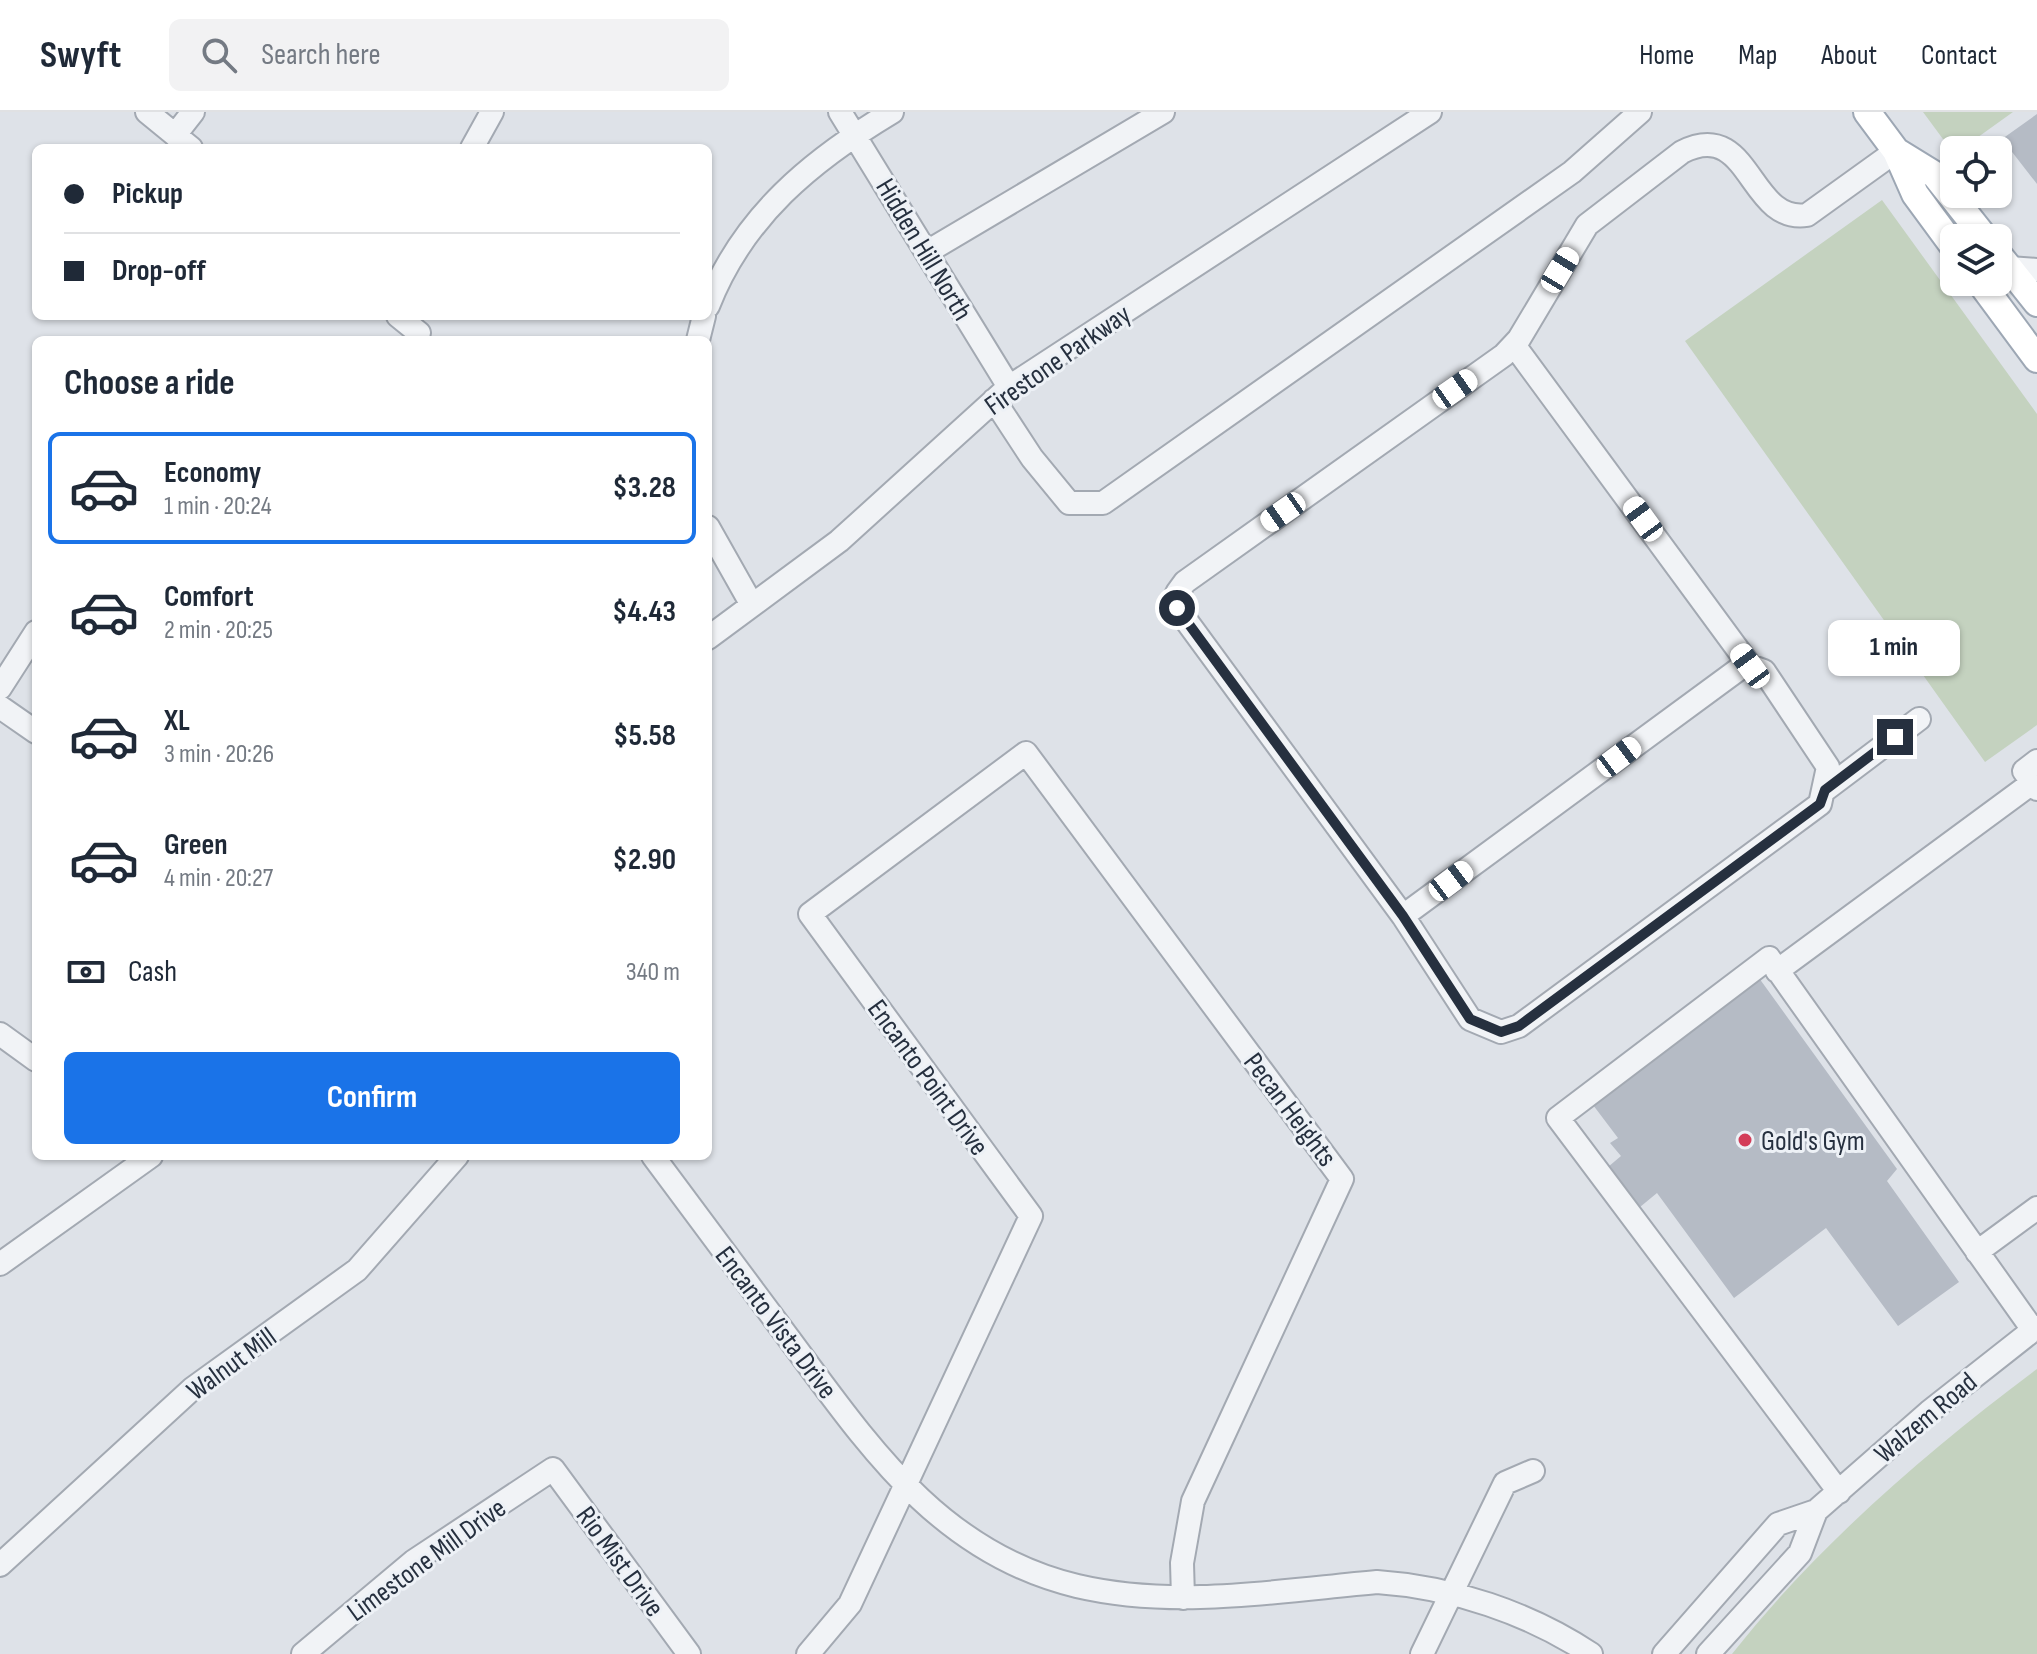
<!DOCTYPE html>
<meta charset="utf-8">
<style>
body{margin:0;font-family:"Sofia Sans Condensed",sans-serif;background:#f2f2f3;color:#1f2937;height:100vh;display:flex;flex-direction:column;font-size:30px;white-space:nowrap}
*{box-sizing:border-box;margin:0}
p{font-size:26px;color:#747a83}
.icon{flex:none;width:44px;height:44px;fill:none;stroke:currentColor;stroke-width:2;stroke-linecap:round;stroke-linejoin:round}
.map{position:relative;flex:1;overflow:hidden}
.details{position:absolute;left:32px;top:224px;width:680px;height:824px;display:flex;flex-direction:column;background:#fff;border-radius:12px;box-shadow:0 2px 6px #0004}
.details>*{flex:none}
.hud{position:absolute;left:32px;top:32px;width:680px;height:176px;border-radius:12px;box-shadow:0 2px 6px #0004;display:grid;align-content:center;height:176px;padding:0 32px;background:#fff}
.fabs{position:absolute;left:1940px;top:24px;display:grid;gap:16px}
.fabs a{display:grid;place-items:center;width:72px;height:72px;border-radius:12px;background:#fff;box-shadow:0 2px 6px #0004;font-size:40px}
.end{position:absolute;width:36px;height:36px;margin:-18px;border:10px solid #26303f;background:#fff;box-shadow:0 0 0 4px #fff}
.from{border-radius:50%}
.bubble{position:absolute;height:56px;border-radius:12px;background:#fff;box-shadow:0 2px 6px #0004;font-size:26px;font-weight:700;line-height:56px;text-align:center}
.car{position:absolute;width:24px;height:48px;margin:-24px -12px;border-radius:10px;box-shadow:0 0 6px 2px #0007;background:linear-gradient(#fff 24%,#345 0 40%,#fff 0 76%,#345 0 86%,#fff 0)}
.hud b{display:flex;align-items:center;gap:28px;height:76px;font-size:30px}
.hud b+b{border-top:2px solid #e0e1e3}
.hud i{width:20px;height:20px;background:#1f2937}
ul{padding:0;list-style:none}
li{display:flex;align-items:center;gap:24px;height:112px;margin:0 16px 12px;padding:0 16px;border:4px solid transparent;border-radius:12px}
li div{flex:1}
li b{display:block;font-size:30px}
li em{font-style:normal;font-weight:700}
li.on{border-color:#1a73e8}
li>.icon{width:72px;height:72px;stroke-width:1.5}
h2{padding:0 32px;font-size:36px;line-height:96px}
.pay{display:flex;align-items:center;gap:20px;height:88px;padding:0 32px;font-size:30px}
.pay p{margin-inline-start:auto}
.action{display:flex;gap:16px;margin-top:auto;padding:16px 32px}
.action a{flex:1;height:92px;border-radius:12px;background:#1a73e8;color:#fff;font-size:32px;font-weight:700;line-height:92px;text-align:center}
header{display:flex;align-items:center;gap:48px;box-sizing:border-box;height:112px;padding:0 40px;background:#fff;border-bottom:2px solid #e0e1e3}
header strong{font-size:38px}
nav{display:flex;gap:44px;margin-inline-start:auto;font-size:28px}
.search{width:560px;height:72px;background:#f2f2f3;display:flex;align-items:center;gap:20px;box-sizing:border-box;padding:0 28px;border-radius:12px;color:#747a83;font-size:30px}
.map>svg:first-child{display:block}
.green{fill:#c4d2bf}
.building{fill:#b5bbc5}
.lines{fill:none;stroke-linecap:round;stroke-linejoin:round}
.minor-casing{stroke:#a3a9b2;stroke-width:26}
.major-casing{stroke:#9da7b4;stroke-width:30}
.minor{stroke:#f1f3f6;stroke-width:22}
.major{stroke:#fff;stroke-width:26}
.route{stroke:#26303f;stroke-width:10}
.poi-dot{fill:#d33d59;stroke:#edf1f6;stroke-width:3}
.labels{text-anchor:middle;stroke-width:6;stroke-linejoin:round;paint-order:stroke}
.street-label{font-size:28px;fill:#26303f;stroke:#edf1f6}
.poi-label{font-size:28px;fill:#26303f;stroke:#edf1f6;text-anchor:start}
</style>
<header>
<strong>Swyft</strong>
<div class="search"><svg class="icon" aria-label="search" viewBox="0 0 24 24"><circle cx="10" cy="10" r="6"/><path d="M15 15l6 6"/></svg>Search here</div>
<nav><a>Home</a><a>Map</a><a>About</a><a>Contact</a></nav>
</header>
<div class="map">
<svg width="2037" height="1542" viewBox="0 0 2037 1542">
<rect width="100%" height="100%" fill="#dee2e8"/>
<path class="green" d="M 1923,0 L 2013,0 L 1960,38 L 1954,38 L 1954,42 Z
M 1882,88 L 2037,302 L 2037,613 L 1985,650 L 1685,229 Z
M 2037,1257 L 2037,1542 L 1732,1542 C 1817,1434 1927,1339 2037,1257 Z"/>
<path class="building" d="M 2037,2 L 2037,72 L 2002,27 Z
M 1759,866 L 1897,1057 L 1887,1069 L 1959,1170 L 1898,1214 L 1826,1116 L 1734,1186 L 1657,1081 L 1640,1095 L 1608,1055 L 1621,1044 L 1610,1031 L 1618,1026 L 1590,989 Z"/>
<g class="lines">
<defs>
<path id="minor" d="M 147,0 L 191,36
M 840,0 L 1009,275
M 175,23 L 193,0
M 472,36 L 492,0
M 927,140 L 1163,0
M 2009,156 L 2037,158
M 708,194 C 743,104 812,48 892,0
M 398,204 L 419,221
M 698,228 L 704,204
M 1514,233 L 1750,554
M 994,288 L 1032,346 L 1069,391 L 1103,391 L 1572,60 L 1640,0
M 708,415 L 752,493
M 708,526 L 839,429 L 1009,275 L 1430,0
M 0,576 L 36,520
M 0,595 L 36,620
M 2037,649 L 2024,659 L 2037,677
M 1825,678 L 1919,607
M 1403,804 L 1739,557 L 1750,554 L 1764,559 L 1828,655 L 1820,692 L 1519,914 L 1501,920 L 1470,907 L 1403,804 L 1177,496 L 1177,481 L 1185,470 L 1504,243 L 1519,227 L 1587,113 L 1682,40 C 1751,5 1748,112 1807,103 L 1896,39
M 1777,859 L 2032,671
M 0,922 L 36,948
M 653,1044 C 697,1104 742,1164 787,1224 C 866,1330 938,1441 1077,1474 C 1175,1497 1278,1479 1377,1470 C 1452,1475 1529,1501 1591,1542
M 1977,1140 L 2037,1096
M 0,1152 L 151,1044
M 1839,1380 L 1558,1006 L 1769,846 L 2033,1218
M 0,1453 L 192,1277 L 357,1158 L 457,1044
M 303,1542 L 414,1449 L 553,1357 L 689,1542
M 808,1542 L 850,1492 L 1031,1104 L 810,802 L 1026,641 L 1342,1067 L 1193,1389 L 1182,1451 L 1183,1486
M 1422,1542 L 1505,1371 L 1533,1359
M 1664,1542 L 1778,1412 L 1816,1399 L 1929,1300 L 2037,1215
M 1708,1542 L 1800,1441 L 1816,1399"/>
<path id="major" d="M 1867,0 L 1896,39 L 1915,82 L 1954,135
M 1896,39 L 1935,63 L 1985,126
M 1998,142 L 2037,191
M 1980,170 L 2037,247"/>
</defs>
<use href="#minor" class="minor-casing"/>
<use href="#major" class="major-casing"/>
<use href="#minor" class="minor"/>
<use href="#major" class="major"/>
</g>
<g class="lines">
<path class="route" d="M 1177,496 L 1403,804 L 1470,907 L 1501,920 L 1519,914 L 1820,692 L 1825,678 L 1895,625"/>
</g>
<circle class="poi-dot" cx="1745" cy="1028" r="8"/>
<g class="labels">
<g class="street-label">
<text transform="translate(925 137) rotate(59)" y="10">Hidden Hill North</text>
<text transform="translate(1057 247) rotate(-35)" y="10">Firestone Parkway</text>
<text transform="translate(929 965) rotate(54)" y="10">Encanto Point Drive</text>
<text transform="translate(1291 997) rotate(53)" y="10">Pecan Heights</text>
<text transform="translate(777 1210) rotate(53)" y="10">Encanto Vista Drive</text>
<text transform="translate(231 1251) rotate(-36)" y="10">Walnut Mill</text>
<text transform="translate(1925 1305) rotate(-40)" y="10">Walzem Road</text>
<text transform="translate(426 1447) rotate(-36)" y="10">Limestone Mill Drive</text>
<text transform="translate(621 1449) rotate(54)" y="10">Rio Mist Drive</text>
</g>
<g class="poi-label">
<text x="1761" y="1038">Gold's Gym</text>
</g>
</g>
</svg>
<div class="fabs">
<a><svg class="icon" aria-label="locate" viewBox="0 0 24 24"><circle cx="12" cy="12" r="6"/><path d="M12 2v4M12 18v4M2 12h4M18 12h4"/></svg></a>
<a><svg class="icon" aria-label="layers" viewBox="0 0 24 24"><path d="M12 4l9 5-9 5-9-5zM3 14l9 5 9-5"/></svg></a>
</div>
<i class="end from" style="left:1177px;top:496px"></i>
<i class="end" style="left:1895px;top:625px"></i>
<div class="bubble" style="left:1828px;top:508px;width:132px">1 min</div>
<i class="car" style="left:1560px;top:158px;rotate:31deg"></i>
<i class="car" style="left:1455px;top:277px;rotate:55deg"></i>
<i class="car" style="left:1283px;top:400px;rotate:235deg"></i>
<i class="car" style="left:1643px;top:407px;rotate:324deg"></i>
<i class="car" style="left:1750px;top:554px;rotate:324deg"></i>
<i class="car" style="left:1619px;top:645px;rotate:53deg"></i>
<i class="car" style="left:1451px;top:769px;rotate:53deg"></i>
<div class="hud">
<b><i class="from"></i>Pickup</b>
<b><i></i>Drop-off</b>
</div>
<section class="details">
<h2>Choose a ride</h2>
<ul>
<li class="on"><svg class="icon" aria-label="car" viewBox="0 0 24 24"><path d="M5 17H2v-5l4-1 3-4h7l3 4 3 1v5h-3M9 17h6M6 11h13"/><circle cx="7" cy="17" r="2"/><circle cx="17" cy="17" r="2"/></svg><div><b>Economy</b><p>1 min · 20:24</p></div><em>$3.28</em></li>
<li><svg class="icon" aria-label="car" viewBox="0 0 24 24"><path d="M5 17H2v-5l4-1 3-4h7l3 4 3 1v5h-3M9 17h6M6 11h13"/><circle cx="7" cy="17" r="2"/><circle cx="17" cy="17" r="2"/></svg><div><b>Comfort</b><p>2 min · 20:25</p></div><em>$4.43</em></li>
<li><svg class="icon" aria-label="car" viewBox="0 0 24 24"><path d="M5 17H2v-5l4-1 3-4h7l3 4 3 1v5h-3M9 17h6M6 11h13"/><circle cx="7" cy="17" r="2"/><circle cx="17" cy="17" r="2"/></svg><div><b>XL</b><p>3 min · 20:26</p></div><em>$5.58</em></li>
<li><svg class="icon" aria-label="car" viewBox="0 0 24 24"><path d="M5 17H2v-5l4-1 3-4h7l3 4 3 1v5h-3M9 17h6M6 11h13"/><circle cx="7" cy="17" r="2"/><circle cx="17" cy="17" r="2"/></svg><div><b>Green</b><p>4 min · 20:27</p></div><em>$2.90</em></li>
</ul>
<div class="pay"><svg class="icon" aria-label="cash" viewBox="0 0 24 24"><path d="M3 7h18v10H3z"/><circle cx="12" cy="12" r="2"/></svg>Cash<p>340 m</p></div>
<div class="action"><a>Confirm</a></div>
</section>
</div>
